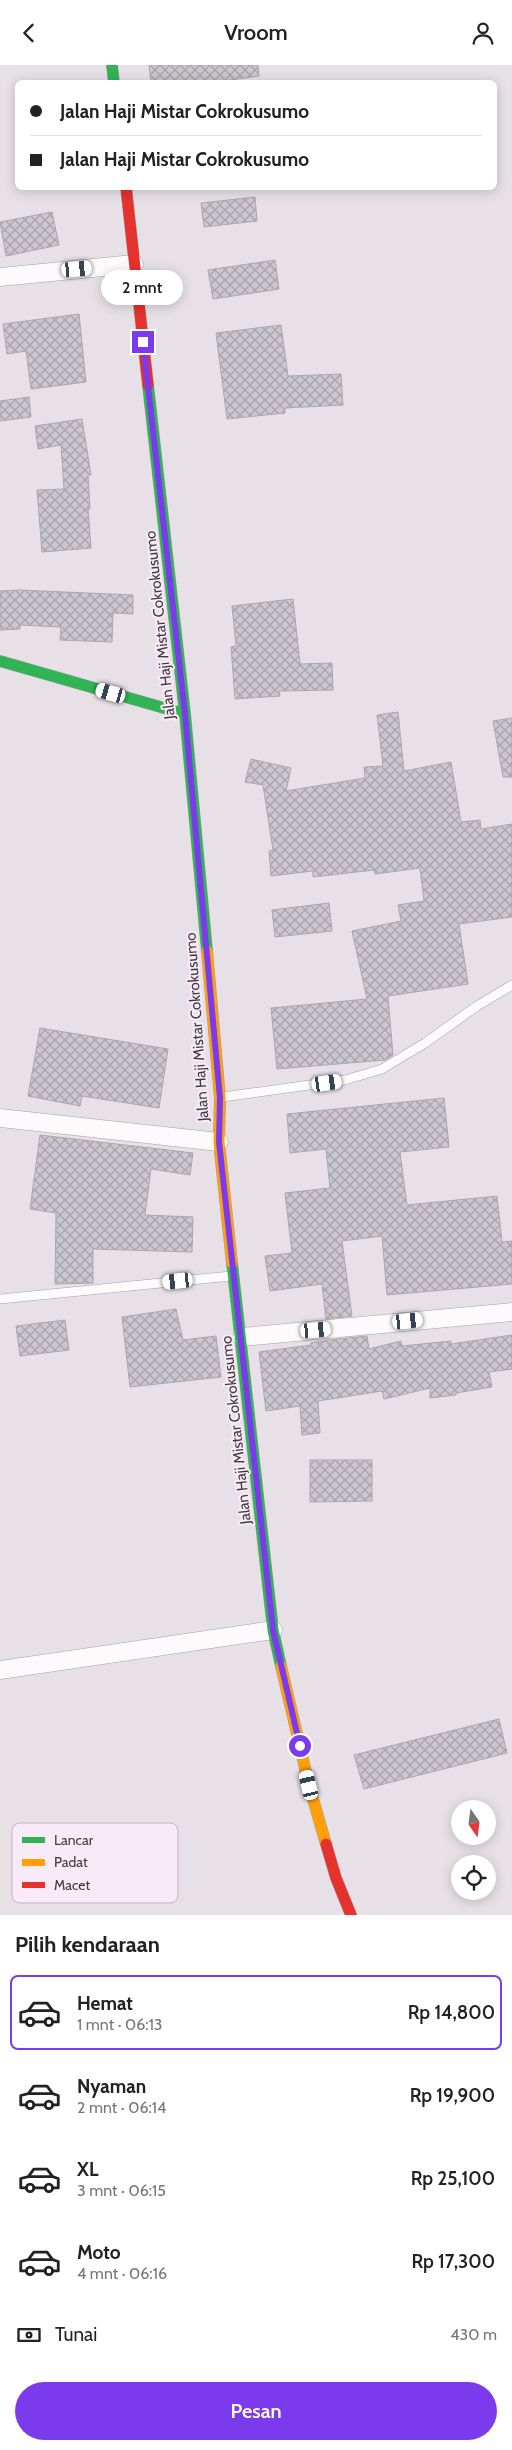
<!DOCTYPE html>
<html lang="id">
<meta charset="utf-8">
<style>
body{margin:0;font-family:Cabin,sans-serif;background:#f6f6f6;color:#222;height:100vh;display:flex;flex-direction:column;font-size:19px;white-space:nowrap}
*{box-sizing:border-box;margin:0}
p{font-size:16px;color:#767676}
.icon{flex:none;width:28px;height:28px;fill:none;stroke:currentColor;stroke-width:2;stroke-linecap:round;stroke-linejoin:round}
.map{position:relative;height:1850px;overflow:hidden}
.sheet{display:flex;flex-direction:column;background:#fff;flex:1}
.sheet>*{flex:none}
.top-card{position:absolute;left:15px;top:15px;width:482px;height:110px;border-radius:8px;box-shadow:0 2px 12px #0003;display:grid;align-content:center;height:110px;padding:0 15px;background:#fff}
.needle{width:32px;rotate:166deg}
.buttons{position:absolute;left:451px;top:1735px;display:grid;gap:10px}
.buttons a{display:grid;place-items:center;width:45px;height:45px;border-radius:50%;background:#fff;box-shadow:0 2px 12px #0003;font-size:25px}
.end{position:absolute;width:22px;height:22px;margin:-11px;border:6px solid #7c3aed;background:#fff;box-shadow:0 0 0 2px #fff}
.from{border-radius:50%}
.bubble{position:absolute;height:35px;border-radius:18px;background:#fff;box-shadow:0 2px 12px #0003;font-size:16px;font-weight:600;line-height:35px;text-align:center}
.car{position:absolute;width:15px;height:30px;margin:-15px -8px;border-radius:6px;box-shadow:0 0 4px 1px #0007;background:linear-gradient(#fff 24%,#345 0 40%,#fff 0 76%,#345 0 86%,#fff 0)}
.top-card b{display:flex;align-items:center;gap:18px;height:48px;font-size:19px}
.top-card b+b{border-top:1px solid #e0e0e0}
.top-card i{width:12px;height:12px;background:#222}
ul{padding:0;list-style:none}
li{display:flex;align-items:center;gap:15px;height:75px;margin:0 10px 8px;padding:0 5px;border:2px solid transparent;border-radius:8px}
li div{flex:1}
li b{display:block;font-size:19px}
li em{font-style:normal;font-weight:600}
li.selected{border-color:#7c3aed}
li>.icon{width:45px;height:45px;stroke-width:1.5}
h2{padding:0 15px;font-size:22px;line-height:60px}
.pay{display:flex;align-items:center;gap:12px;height:55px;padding:0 15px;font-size:19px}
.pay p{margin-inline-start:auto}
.button{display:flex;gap:10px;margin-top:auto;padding:10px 15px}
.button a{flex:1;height:58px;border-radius:30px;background:#7c3aed;color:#fff;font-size:20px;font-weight:600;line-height:58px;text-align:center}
header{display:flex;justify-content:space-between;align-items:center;height:65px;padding:0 15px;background:#fff;font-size:22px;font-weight:600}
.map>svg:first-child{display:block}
.building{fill:url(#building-cross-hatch);stroke:#aca7ad}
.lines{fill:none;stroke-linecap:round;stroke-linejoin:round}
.lane-casing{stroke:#a59fa4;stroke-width:10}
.street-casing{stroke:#a59fa4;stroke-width:19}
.fast-casing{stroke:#a59fa4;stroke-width:12}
.slow-casing{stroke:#a59fa4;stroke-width:12}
.jam-casing{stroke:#a59fa4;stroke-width:12}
.lane{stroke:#fcfafb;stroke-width:9}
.street{stroke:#fcfafb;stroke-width:18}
.fast{stroke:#30b455;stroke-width:11}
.slow{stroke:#ff9f0a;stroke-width:11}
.jam{stroke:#e5322d;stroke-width:11}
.route{stroke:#7c3aed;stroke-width:6}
.labels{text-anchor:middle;stroke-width:4;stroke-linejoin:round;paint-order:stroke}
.street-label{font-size:15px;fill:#403a3f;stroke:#f8eaf7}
.key{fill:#f8eaf7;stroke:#c1b5c0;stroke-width:1}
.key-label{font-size:14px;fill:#403a3f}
</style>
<header><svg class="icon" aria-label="back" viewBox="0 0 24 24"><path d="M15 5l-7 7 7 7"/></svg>Vroom<svg class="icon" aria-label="person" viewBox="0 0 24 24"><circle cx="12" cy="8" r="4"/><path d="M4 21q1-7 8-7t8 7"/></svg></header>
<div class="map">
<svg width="512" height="1850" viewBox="0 0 512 1850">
<defs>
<pattern id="building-cross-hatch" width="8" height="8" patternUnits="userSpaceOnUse" patternTransform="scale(1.25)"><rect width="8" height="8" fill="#ccc7ce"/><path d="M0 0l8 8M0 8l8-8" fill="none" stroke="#a7a3a9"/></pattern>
</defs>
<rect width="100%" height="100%" fill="#e8e0e7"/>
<path class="building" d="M 149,0 L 258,0 L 259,11 L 209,18 L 151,18 Z
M 255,132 L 257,156 L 204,162 L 201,138 Z
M 52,147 L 59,180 L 6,191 L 0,157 Z
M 275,195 L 279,224 L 213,234 L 208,205 Z
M 79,249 L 86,317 L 31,324 L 26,286 L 7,289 L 3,259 Z
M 281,260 L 288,311 L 341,309 L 343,340 L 285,343 L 285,348 L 227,354 L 216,268 Z
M 29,332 L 31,352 L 0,356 L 0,336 Z
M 82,354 L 91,410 L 88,410 L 90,444 L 88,444 L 91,483 L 42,487 L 37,425 L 64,424 L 61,380 L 38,384 L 35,361 Z
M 19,525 L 133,530 L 133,549 L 113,548 L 112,577 L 60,575 L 61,562 L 20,560 L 20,564 L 0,565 L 0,526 Z
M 293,534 L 300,599 L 332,598 L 333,625 L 279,626 L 280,631 L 235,634 L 231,582 L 236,581 L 232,541 Z
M 398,647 L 404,706 L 451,697 L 461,757 L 480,755 L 481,764 L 512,759 L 512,852 L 459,859 L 468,919 L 388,931 L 393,990 L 385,995 L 277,1004 L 271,943 L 367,934 L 352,866 L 401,856 L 398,840 L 424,836 L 420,803 L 375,809 L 374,805 L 313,812 L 313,806 L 271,811 L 269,786 L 273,785 L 263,720 L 245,717 L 251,694 L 291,703 L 286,726 L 365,713 L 364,702 L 383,701 L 377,650 Z
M 512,653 L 512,712 L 503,712 L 493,656 Z
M 329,838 L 332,866 L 275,872 L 272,845 Z
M 40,963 L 168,984 L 159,1043 L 82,1031 L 80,1041 L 28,1031 Z
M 444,1033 L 449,1082 L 400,1087 L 407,1140 L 497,1131 L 502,1177 L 512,1176 L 512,1219 L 387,1230 L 382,1171 L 342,1176 L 352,1251 L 326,1254 L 322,1219 L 270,1226 L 265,1191 L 292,1188 L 285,1128 L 330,1123 L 326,1084 L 290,1088 L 287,1049 Z
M 40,1070 L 193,1088 L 190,1110 L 151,1104 L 145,1150 L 193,1152 L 192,1187 L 93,1184 L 93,1218 L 55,1219 L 56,1148 L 30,1144 Z
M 176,1244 L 183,1275 L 216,1271 L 221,1312 L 130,1322 L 122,1252 Z
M 65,1255 L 69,1285 L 20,1291 L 16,1261 Z
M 512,1270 L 512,1304 L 489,1307 L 492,1322 L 456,1328 L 456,1330 L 430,1333 L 430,1323 L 384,1334 L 382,1326 L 318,1336 L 320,1368 L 302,1370 L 300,1341 L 266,1346 L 259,1287 L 311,1280 L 311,1278 L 329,1275 L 367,1271 L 369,1284 L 401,1276 L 402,1281 L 451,1276 L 451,1279 Z
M 310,1395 L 372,1395 L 372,1436 L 310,1437 Z
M 499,1654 L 507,1688 L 364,1724 L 354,1690 Z"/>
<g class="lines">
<defs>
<path id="lane" d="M 223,1032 L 345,1015 L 382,1004 L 425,978 L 477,941 L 512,920
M 0,1234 L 231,1211"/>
<path id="street" d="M 0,212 L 134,199
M 0,1053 L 219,1077
M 242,1272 L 512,1247
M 0,1605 L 273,1565"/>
<path id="fast" d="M 112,0 L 114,18
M 148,320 L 185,649 L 207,886
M 0,596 L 185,649
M 232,1198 L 273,1565 L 281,1601"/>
<path id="slow" d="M 207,886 L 220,1033 L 219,1077 L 232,1198
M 281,1601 L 309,1720 L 326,1779"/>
<path id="jam" d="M 126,122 L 148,320
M 326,1779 L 336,1813 L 351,1850"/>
</defs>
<use href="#lane" class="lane-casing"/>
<use href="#street" class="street-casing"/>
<use href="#fast" class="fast-casing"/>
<use href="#slow" class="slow-casing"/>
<use href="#jam" class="jam-casing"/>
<use href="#lane" class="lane"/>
<use href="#street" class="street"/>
<use href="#fast" class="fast"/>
<use href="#slow" class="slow"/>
<use href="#jam" class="jam"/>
</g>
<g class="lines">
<path class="route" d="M 143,277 L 185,649 L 220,1033 L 219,1077 L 273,1565 L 300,1681"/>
</g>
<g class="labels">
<g class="street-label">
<text transform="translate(160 560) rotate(-96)" y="5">Jalan Haji Mistar Cokrokusumo</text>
<text transform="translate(197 962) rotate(-94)" y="5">Jalan Haji Mistar Cokrokusumo</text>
<text transform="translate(236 1365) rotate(-96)" y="5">Jalan Haji Mistar Cokrokusumo</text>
</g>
</g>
<rect x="12" y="1758" width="166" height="80" rx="8" class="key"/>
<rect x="22" y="1772" width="23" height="6" fill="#30b455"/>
<rect x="22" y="1794" width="23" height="7" fill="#ff9f0a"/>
<rect x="22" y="1817" width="23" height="6" fill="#e5322d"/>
<g class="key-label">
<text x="54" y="1780">Lancar</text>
<text x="54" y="1802">Padat</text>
<text x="54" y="1825">Macet</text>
</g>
</svg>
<div class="buttons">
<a><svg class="needle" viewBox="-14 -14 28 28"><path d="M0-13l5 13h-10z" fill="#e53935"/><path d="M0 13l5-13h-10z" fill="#767676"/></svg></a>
<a><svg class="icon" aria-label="locate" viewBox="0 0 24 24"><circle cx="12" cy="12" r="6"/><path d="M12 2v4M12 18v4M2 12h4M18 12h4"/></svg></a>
</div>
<i class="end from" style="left:300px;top:1681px"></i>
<i class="end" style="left:143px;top:277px"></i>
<div class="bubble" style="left:101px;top:205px;width:82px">2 mnt</div>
<i class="car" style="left:77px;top:204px;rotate:85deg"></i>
<i class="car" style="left:111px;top:628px;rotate:286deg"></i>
<i class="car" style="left:327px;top:1018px;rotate:82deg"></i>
<i class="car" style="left:178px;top:1216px;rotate:264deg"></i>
<i class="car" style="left:408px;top:1256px;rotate:84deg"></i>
<i class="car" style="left:316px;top:1265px;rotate:85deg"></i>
<i class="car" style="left:309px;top:1720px;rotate:347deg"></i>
<div class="top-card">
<b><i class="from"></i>Jalan Haji Mistar Cokrokusumo</b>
<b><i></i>Jalan Haji Mistar Cokrokusumo</b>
</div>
</div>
<section class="sheet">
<h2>Pilih kendaraan</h2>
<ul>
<li class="selected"><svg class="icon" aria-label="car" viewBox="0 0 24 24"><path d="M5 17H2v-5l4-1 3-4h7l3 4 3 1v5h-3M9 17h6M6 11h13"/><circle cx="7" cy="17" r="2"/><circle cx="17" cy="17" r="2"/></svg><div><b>Hemat</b><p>1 mnt · 06:13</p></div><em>Rp 14,800</em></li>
<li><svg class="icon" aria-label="car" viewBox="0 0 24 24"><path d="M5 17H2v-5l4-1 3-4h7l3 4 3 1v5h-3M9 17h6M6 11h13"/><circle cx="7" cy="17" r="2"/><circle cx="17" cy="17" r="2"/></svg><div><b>Nyaman</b><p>2 mnt · 06:14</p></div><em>Rp 19,900</em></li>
<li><svg class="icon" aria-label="car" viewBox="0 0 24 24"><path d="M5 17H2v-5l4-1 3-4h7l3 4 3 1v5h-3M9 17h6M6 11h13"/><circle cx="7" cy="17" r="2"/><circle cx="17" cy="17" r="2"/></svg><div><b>XL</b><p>3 mnt · 06:15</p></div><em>Rp 25,100</em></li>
<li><svg class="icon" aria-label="car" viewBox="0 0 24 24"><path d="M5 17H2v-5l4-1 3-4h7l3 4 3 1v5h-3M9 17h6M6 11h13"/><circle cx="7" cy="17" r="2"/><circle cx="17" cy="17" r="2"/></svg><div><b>Moto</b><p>4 mnt · 06:16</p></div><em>Rp 17,300</em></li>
</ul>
<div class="pay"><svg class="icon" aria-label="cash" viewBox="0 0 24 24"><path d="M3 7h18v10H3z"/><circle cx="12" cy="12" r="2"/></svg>Tunai<p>430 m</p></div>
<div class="button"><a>Pesan</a></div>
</section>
